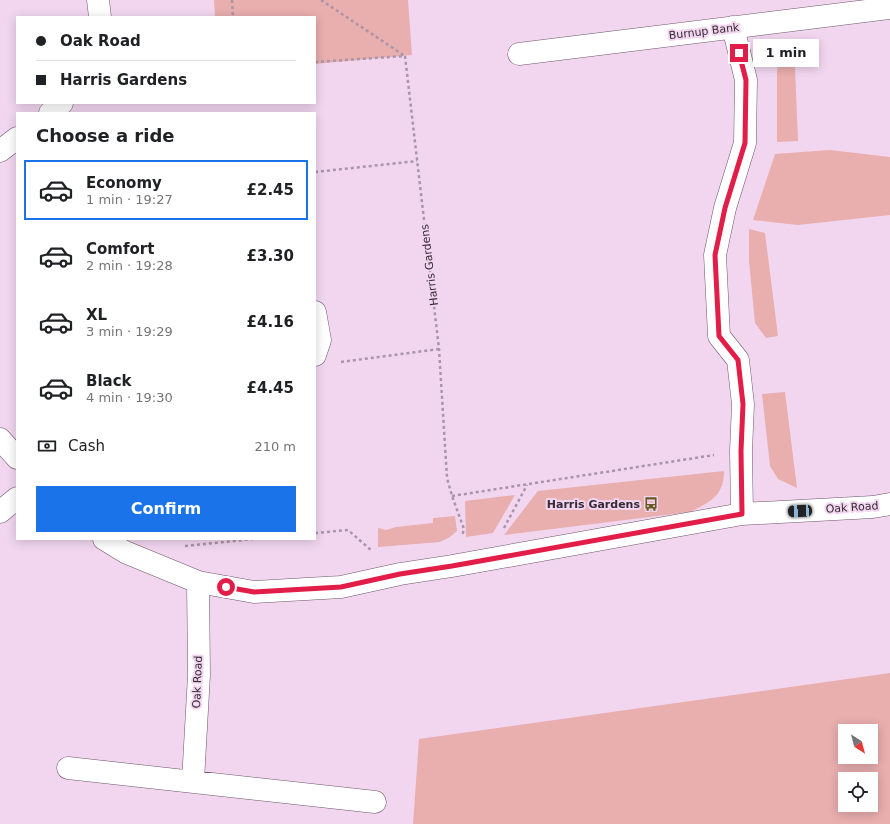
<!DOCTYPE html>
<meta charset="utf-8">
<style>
body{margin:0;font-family:"DejaVu Sans",sans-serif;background:#f2f2f2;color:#202124;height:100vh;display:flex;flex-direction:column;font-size:15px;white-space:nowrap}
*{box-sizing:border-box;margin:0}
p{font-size:13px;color:#757577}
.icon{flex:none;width:22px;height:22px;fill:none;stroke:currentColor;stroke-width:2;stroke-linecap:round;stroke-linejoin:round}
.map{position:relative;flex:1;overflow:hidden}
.details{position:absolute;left:16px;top:112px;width:300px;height:428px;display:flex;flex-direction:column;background:#fff;border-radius:0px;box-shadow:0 2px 10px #0003}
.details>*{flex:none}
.guide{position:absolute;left:16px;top:16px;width:300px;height:88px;border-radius:0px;box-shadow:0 2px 10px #0003;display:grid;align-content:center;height:88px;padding:0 20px;background:#fff}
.needle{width:26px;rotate:144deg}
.tools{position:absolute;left:838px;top:724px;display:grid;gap:8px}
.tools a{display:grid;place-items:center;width:40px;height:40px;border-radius:0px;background:#fff;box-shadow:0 2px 10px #0003;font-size:20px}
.end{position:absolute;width:18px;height:18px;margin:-9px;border:5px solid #e11d48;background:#fff;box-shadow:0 0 0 2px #fff}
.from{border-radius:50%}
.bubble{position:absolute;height:28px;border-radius:0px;background:#fff;box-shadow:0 2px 10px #0003;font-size:13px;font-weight:800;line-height:28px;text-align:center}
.car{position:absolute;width:12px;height:24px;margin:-12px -6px;border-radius:5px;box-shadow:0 0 3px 1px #0007;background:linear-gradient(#222 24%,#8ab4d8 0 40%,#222 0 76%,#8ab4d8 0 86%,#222 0)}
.guide b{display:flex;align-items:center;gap:14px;height:38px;font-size:15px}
.guide b+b{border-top:1px solid #e0e0e0}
.guide i{width:10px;height:10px;background:#202124}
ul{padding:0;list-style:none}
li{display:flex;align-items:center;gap:12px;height:60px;margin:0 8px 6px;padding:0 12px;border:2px solid transparent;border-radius:0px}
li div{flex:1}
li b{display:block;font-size:15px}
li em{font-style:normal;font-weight:800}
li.selected{border-color:#1a73e8}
li>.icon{width:36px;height:36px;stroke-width:1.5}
h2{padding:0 20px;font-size:18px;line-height:48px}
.pay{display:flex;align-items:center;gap:10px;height:44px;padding:0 20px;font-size:15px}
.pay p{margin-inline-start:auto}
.primary-button{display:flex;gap:8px;margin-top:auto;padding:8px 20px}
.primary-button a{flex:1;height:46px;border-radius:0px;background:#1a73e8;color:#fff;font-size:16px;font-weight:800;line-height:46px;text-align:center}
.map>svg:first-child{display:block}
.green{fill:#e9aeae;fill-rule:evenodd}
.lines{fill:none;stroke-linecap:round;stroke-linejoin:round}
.street-casing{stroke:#6d556b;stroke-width:23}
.path{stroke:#a994a8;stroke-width:2.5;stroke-dasharray:3 3;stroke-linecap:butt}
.street{stroke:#fff;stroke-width:22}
.route{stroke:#e11d48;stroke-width:5}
.labels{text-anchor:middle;stroke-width:4;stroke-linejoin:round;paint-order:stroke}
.street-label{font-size:11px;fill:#362b35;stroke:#f2d6f0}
.poi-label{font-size:11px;font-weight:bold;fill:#362b35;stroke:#f2d6f0;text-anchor:end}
</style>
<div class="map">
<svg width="890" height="824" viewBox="0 0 890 824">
<rect width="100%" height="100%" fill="#f2d6f0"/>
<path class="green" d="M 214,0 L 408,0 L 412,55 L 315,64 L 315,17 L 215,17 Z
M 789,40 L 794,43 L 798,141 L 777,142 L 777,71 L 779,53 Z
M 830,150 L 890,157 L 890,215 L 798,225 L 753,220 L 775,154 Z
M 749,229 L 765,233 L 778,336 L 766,338 L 755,323 L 749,261 Z
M 785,392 L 797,488 L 778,479 L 770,466 L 762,394 Z
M 724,471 C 724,496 710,502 690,512 L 504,535 L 538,491 Z
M 515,495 L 493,533 L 466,537 L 465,501 Z
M 455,516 L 457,531 L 450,537 L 440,542 L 378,547 L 378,528 L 386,530 L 396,527 L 433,523 L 433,518 Z
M 890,673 L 890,824 L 413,824 L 419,739 ZM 845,731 L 871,731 L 871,757 L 845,757 ZM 845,779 L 871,779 L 871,805 L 845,805 Z"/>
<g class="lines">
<defs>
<path id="street" d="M 98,0 L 100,17
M 733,27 L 746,80 L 745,143 L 725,208 L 715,255 L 719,336 L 738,360 L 743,404 L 741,451 L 742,514
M 519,54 L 890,8
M 50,113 L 62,103
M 0,151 L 17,138
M 315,312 L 320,340 L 315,355
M 0,439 L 17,458
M 0,512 L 17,498
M 104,539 L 125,552 L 198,582 L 254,592 L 341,587 L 400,574 L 452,566 L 742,514 L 873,507 L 890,504
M 68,768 L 375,802
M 193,781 L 199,675 L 198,582"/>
</defs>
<use href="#street" class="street-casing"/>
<path class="path" d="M 232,0 L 233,17
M 321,0 L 405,56
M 405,56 L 439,349 L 447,478 L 452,496 L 464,529 L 462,536
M 315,62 L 405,56
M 315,172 L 417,161
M 341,362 L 439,349
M 452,496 L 714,455
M 504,528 L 527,485
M 315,533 L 348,530 L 372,551
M 185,546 L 253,539"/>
<use href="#street" class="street"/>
</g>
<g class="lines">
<path class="route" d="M 226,587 L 254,592 L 341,587 L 400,574 L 452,566 L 742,514 L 741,451 L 743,404 L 738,360 L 719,336 L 715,255 L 725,208 L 745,143 L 746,80 L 739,53"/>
</g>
<defs>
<symbol id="bus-bare" viewBox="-9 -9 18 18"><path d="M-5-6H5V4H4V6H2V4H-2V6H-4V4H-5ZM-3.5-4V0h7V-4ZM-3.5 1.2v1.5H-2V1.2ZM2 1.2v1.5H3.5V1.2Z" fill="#675926" stroke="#f2d6f0" stroke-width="2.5" paint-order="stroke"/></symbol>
</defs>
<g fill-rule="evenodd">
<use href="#bus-bare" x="641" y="494" width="20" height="20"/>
</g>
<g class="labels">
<g class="street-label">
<text transform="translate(704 31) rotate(-7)" y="4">Burnup Bank</text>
<text transform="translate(429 265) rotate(-97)" y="4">Harris Gardens</text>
<text transform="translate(852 507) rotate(-4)" y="4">Oak Road</text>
<text transform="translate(197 682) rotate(-88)" y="4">Oak Road</text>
</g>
<g class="poi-label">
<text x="640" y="508">Harris Gardens</text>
</g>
</g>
</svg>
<div class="tools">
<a><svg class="needle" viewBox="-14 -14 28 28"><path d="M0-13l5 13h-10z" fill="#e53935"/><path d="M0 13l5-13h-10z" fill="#757577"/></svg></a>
<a><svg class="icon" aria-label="locate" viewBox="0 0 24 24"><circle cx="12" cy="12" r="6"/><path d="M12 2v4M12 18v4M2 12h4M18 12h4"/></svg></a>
</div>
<i class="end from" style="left:226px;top:587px"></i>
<i class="end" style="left:739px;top:53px"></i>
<div class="bubble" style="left:753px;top:39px;width:66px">1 min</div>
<i class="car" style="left:800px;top:511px;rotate:267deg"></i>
<div class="guide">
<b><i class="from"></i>Oak Road</b>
<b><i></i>Harris Gardens</b>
</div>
<section class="details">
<h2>Choose a ride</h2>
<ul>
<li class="selected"><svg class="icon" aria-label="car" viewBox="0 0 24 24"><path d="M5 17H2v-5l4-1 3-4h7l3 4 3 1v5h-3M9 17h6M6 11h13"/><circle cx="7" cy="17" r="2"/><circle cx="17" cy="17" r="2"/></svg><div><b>Economy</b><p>1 min · 19:27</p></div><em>£2.45</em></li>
<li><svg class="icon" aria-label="car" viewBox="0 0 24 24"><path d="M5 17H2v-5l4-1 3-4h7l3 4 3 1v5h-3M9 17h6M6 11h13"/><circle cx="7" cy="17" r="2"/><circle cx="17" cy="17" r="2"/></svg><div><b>Comfort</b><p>2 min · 19:28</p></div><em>£3.30</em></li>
<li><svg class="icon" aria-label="car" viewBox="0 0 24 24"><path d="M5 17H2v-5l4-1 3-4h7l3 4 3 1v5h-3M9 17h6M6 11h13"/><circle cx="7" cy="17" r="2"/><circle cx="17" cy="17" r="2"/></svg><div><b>XL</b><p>3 min · 19:29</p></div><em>£4.16</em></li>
<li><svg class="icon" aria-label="car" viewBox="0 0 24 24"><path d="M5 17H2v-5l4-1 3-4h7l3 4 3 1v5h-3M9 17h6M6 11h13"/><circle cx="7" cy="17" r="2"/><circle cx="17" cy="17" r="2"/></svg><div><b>Black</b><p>4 min · 19:30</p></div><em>£4.45</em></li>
</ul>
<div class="pay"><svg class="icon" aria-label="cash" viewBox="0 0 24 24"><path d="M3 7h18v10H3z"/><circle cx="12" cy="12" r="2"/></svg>Cash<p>210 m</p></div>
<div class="primary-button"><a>Confirm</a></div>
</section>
</div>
